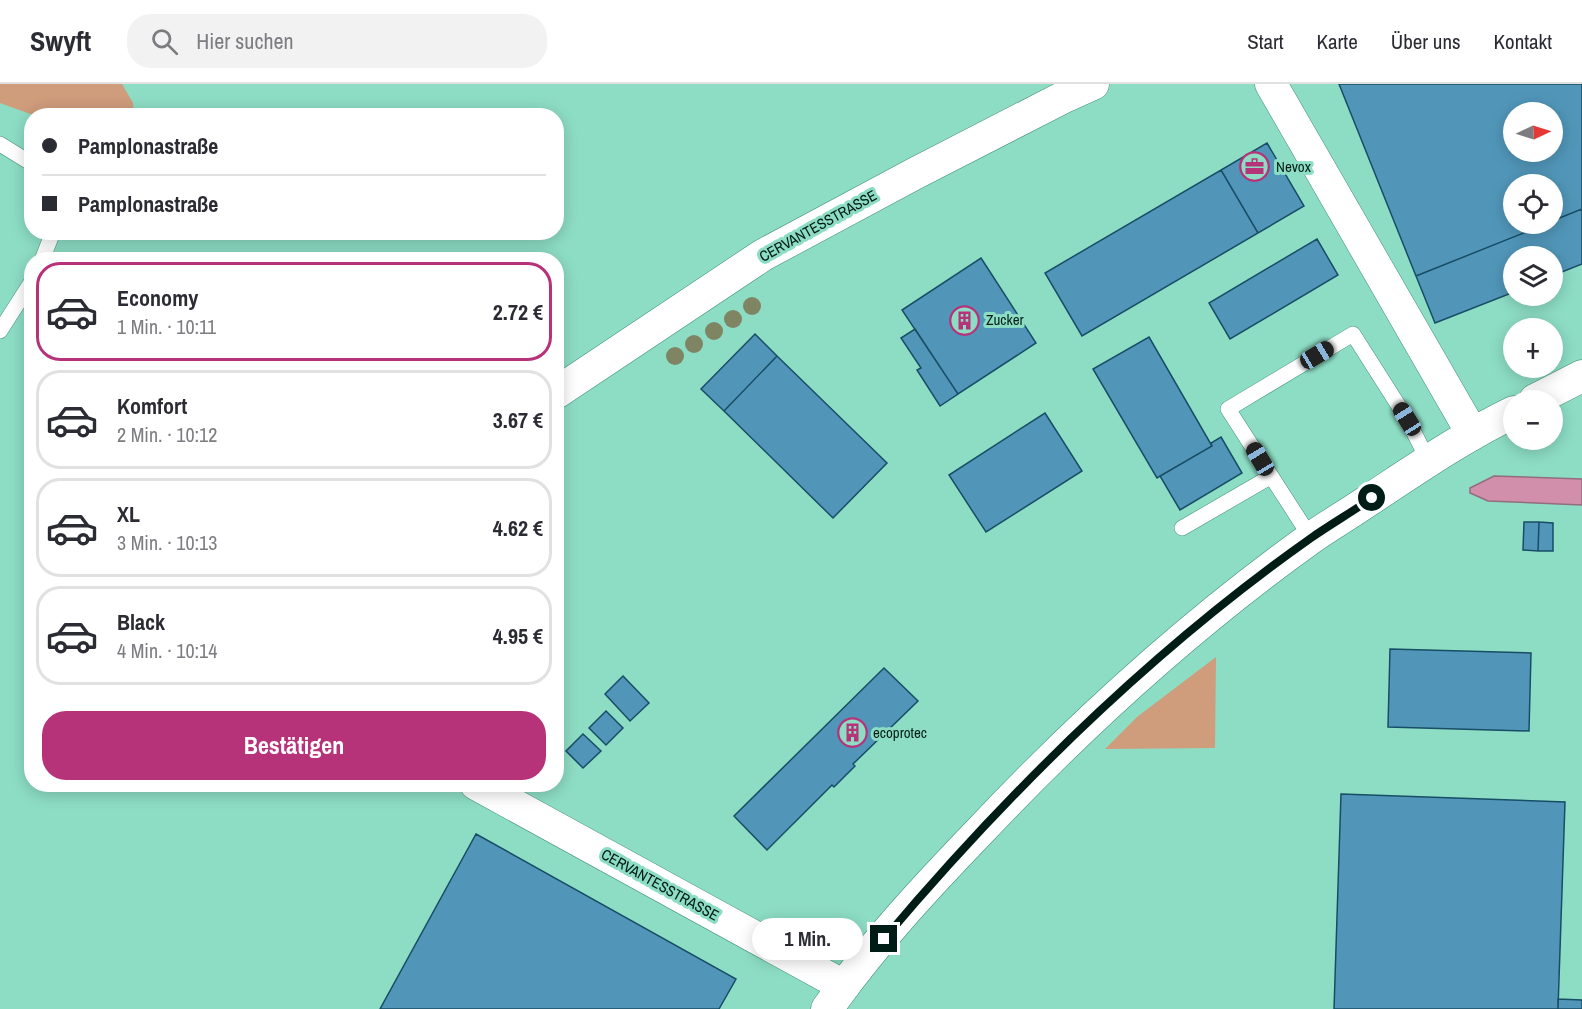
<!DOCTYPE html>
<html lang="de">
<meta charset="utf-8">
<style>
body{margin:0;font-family:"Archivo Narrow",sans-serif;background:#f2f2f3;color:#2b2b33;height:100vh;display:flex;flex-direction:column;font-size:22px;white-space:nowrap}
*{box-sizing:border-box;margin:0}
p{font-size:20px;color:#7c7c81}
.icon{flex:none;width:33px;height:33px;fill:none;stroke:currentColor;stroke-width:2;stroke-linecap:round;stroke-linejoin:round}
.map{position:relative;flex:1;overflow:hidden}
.panel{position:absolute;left:24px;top:168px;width:540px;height:540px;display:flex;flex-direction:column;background:#fff;border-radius:24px;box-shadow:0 3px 15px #0003}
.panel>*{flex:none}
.banner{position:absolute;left:24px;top:24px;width:540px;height:132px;border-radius:24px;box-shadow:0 3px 15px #0003;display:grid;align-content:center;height:132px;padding:0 18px;background:#fff}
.needle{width:39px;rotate:86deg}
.fabs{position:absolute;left:1503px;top:18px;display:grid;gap:12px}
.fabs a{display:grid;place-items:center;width:60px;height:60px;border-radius:50%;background:#fff;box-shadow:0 3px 15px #0003;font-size:30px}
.end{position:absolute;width:27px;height:27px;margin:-14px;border:8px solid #001d15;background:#fff;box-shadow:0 0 0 3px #fff}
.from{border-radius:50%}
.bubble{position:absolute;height:42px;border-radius:21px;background:#fff;box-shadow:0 3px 15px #0003;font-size:20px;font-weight:800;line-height:42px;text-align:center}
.car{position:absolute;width:18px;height:36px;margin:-18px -9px;border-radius:8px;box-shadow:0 0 4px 2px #0007;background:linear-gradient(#222 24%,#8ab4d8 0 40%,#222 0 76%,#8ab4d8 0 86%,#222 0)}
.banner b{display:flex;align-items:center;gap:21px;height:57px;font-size:22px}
.banner b+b{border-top:2px solid #e1e1e2}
.banner i{width:15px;height:15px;background:#2b2b33}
ul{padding:10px 0 0;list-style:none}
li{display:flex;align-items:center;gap:18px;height:99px;margin:0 12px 9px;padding:0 6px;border:3px solid #e1e1e2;border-radius:24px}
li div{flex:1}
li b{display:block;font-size:22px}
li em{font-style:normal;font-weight:800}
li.current{border-color:#b73379}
li>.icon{width:54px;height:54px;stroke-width:1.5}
.button{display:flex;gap:12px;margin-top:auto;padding:12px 18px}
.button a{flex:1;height:69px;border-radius:24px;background:#b73379;color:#fff;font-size:24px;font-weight:800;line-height:69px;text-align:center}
header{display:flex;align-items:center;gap:36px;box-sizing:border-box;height:84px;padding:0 30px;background:#fff;border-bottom:2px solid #e1e1e2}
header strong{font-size:28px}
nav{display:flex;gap:33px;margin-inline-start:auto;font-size:21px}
.search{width:420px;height:54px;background:#f2f2f3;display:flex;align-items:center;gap:15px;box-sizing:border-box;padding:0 21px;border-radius:24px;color:#7c7c81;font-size:22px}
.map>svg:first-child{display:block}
.green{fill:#cf9c7c}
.water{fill:#d18fab;stroke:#926d7e;stroke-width:1.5}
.building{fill:#5196b9;stroke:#184d66;stroke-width:1.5;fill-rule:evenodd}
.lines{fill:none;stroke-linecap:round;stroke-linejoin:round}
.service-casing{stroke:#42917b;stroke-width:16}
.minor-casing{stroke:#42917b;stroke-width:33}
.service{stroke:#fff;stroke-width:15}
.minor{stroke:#fff;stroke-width:32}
.tree{fill:#7f8463}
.route{stroke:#001d15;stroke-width:8}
.labels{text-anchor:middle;stroke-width:6;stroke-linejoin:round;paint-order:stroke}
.poi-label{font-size:15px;fill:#001d15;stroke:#8dddc4;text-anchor:start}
.street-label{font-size:15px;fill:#001d15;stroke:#8dddc4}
</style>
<header>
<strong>Swyft</strong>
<div class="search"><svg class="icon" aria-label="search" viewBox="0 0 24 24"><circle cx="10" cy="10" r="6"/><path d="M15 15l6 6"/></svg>Hier suchen</div>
<nav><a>Start</a><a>Karte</a><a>Über uns</a><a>Kontakt</a></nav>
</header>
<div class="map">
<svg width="1582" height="925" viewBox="0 0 1582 925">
<rect width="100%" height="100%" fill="#8dddc4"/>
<path class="green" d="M 0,0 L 122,0 L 133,19 L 134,31 L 33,31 L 0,19 Z
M 1216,573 L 1215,664 L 1105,665 L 1137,633 Z"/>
<path class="water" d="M 1494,392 L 1582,395 L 1582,421 L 1488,417 L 1470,409 L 1470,404 Z"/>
<path class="building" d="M 1339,0 L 1582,0 L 1582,125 L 1552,137 L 1552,100 L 1514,100 L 1514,140 L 1546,140 L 1416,192 ZM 1514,28 L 1552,28 L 1552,68 L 1514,68 Z
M 1267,59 L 1304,122 L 1258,149 L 1221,86 Z
M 1221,86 L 1258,149 L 1082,252 L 1045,189 Z
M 1582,125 L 1582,180 L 1552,192 L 1552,172 L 1514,172 L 1514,208 L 1435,239 L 1416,192 L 1546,140 L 1552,140 L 1552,137 Z
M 1317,155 L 1338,191 L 1230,255 L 1209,219 Z
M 981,174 L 1036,259 L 958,310 L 902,226 Z
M 915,245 L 958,310 L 940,322 L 917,286 L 921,284 L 901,254 Z
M 755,250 L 777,272 L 724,327 L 701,305 Z
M 1149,253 L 1212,362 L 1157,394 L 1093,285 Z
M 777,272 L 887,379 L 833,434 L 724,327 Z
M 1045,329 L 1082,387 L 986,448 L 949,391 Z
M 1221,353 L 1242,389 L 1180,426 L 1160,392 L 1212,362 L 1211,359 Z
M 1524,438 L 1539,438 L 1538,467 L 1523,466 Z
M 1539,438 L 1553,439 L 1553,467 L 1538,467 Z
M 1390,565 L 1531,569 L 1529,647 L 1388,643 Z
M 884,584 L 918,617 L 853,680 L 855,682 L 834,703 L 832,701 L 767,766 L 734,732 Z
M 623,592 L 649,619 L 630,637 L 605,610 Z
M 606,627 L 623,644 L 606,661 L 589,644 Z
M 583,650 L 601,667 L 583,684 L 566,667 Z
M 1341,710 L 1565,718 L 1558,925 L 1334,925 Z
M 476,750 L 736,895 L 719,925 L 380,925 Z
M 1558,915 L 1582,916 L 1582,925 L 1558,925 Z"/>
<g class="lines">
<defs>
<path id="service" d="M 0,60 L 29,78 L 32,82
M 42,176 L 53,148
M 0,247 L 32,197
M 1182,444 L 1270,393
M 1311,454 L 1228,325 L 1353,250 L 1407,335 L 1428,376"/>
<path id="minor" d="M 1271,0 L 1472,349
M 556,309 L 763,171 L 914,90 L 1062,14 L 1093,0
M 1535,316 L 1582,292
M 476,700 L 844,902
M 827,925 C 872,861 926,803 980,747 C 1081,640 1191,540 1311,454 C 1331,440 1352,428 1372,414 C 1419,383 1464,352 1514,328"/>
</defs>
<use href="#service" class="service-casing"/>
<use href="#minor" class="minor-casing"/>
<use href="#service" class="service"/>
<use href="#minor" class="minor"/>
</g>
<g class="tree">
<circle cx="752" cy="222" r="9"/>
<circle cx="733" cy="235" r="9"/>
<circle cx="714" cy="247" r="9"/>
<circle cx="694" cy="260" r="9"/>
<circle cx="675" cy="272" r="9"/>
</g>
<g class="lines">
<path class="route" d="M 884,855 C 1010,706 1151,567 1311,454 C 1331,440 1352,428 1372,414"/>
</g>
<defs>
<symbol id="office-ring" viewBox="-11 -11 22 22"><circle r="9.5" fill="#8dddc4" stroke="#b73379" stroke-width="1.5"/><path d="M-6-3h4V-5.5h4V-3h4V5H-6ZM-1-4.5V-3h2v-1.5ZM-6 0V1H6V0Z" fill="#b73379"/></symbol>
<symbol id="building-ring" viewBox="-11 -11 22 22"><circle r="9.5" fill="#8dddc4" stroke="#b73379" stroke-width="1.5"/><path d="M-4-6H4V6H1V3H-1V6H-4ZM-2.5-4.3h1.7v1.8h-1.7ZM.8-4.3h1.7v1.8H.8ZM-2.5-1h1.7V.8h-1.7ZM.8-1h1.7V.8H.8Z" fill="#b73379"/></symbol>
</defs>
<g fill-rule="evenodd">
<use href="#office-ring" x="1238" y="66" width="33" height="33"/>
<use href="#building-ring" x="948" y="220" width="33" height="33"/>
<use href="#building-ring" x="836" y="632" width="33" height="33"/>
</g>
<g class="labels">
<g class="poi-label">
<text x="1276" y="88">Nevox</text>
<text x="986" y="241">Zucker</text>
<text x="873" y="654">ecoprotec</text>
</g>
<g class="street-label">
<text transform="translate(818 142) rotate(-29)" y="5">CERVANTESSTRASSE</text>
<text transform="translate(660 801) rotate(29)" y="5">CERVANTESSTRASSE</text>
</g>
</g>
</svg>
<div class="fabs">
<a><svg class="needle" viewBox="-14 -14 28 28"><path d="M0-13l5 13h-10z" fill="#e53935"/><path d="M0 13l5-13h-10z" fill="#7c7c81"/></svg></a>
<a><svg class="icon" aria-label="locate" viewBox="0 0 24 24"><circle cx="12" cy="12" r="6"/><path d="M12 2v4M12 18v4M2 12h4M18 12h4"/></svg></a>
<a><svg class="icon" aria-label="layers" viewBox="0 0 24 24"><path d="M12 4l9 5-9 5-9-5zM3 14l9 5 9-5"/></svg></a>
<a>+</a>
<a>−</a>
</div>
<i class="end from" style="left:1372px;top:414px"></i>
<i class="end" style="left:884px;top:855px"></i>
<div class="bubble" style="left:752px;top:834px;width:111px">1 Min.</div>
<i class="car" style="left:1317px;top:271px;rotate:59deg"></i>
<i class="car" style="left:1407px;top:335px;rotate:328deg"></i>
<i class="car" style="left:1260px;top:375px;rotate:329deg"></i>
<div class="banner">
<b><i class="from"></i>Pamplonastraße</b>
<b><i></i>Pamplonastraße</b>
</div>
<section class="panel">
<ul>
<li class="current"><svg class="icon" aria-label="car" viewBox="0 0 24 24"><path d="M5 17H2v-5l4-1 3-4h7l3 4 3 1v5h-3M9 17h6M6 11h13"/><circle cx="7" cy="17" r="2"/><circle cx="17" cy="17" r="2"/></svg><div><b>Economy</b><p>1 Min. · 10:11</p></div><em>2.72 €</em></li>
<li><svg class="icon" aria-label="car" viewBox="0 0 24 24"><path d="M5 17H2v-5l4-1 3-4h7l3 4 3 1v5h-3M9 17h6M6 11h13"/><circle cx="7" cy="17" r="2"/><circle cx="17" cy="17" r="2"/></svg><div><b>Komfort</b><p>2 Min. · 10:12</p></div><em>3.67 €</em></li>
<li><svg class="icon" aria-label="car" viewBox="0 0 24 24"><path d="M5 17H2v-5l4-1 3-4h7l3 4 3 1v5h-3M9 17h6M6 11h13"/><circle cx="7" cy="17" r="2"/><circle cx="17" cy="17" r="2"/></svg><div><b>XL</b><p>3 Min. · 10:13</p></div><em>4.62 €</em></li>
<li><svg class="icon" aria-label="car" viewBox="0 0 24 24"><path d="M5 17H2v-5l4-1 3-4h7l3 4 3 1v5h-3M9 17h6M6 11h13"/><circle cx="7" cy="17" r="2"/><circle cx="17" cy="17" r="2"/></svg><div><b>Black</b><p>4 Min. · 10:14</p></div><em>4.95 €</em></li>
</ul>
<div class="button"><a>Bestätigen</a></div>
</section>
</div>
